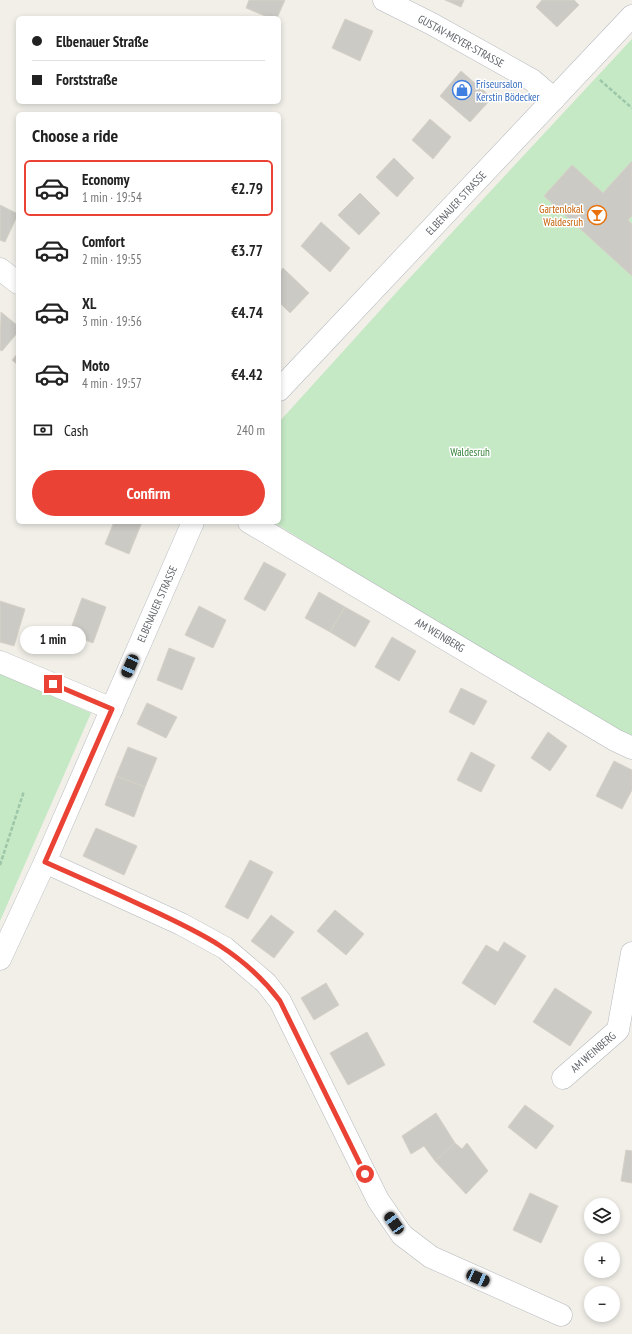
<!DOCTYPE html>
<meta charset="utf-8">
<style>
body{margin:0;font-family:"PT Sans Narrow",sans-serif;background:#f6f6f6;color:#222;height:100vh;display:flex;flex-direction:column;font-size:15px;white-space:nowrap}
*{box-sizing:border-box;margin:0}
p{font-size:13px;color:#767676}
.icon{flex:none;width:22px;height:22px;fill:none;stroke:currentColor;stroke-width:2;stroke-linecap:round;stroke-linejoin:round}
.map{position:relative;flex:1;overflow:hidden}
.sheet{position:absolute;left:16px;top:112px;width:265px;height:412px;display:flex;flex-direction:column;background:#fff;border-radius:6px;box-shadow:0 2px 6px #0003}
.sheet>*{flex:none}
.banner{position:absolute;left:16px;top:16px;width:265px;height:88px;border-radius:6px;box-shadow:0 2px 6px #0003;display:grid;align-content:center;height:88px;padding:0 16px;background:#fff}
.tools{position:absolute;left:584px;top:1198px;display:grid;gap:8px}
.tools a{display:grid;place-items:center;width:36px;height:36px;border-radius:50%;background:#fff;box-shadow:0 2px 6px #0003;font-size:20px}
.end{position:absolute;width:18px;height:18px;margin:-9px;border:5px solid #ea4335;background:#fff;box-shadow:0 0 0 2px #fff}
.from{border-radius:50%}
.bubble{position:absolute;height:28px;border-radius:14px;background:#fff;box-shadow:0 2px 6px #0003;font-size:13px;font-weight:600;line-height:28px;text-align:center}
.car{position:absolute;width:12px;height:24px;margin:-12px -6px;border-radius:5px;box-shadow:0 0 3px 1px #0007;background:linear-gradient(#222 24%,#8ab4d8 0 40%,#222 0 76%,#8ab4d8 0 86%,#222 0)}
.banner b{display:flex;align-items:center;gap:14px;height:38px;font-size:15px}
.banner b+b{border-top:1px solid #e0e0e0}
.banner i{width:10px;height:10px;background:#222}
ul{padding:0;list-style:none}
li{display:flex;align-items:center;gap:12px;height:56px;margin:0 8px 6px;padding:0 8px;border:2px solid transparent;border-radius:6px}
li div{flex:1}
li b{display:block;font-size:15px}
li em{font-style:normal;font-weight:600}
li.on{border-color:#ea4335}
li>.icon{width:36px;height:36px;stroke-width:1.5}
h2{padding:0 16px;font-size:18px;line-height:48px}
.pay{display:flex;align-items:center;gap:10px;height:44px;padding:0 16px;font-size:15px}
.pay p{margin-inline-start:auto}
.cta{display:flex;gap:8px;margin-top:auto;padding:8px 16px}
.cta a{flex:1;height:46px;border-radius:24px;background:#ea4335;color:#fff;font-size:16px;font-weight:600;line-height:46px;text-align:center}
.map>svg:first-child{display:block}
.green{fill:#c5e8c5}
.building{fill:#cccac5;stroke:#d6d1c6}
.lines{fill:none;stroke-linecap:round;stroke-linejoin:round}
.street-casing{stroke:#b5b8bc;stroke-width:23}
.secondary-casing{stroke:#b6babf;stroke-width:23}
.path{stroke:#9cc7a9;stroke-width:2.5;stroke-dasharray:4 2;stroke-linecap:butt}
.street{stroke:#fff;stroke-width:22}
.secondary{stroke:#fff;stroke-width:22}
.route{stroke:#ea4335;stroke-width:5}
.labels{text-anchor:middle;stroke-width:3;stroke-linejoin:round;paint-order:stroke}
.street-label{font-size:11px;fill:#5f6368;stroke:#fff}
.shop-label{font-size:11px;fill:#366cbe;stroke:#fff;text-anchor:start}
.food-label{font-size:11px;fill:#c56008;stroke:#fff;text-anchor:end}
.park-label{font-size:11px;fill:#348238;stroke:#fff}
</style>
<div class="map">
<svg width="632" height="1334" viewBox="0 0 632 1334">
<rect width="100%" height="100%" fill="#f1efe8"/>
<path class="green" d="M 632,39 L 632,742 L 273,522 L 279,522 L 279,422 L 405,283 Z
M 0,673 L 91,713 L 0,921 Z"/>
<path class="building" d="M 249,0 L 285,0 L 277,18 L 270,18 L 246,8 Z
M 445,0 L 464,0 L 461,7 Z
M 542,0 L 574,0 L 579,5 L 557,27 L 536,7 Z
M 345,19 L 373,31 L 360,61 L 332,48 Z
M 461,71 L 492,98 L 470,122 L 440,96 Z
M 430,119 L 451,137 L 433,159 L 412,140 Z
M 394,158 L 414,178 L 397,197 L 376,177 Z
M 632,161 L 632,216 L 628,220 L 632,224 L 632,276 L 544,196 L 572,165 L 603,193 Z
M 360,193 L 380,213 L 359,235 L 338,215 Z
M 0,205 L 18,214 L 5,242 L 0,240 Z
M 321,222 L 350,248 L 330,272 L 301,246 Z
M 283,268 L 309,293 L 290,313 L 279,302 L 279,273 Z
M 1,312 L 18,326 L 18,332 L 2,351 L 0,350 Z
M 18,353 L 18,365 L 12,360 Z
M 114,522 L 142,522 L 129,554 L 105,544 Z
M 264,562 L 286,574 L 265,611 L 244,599 Z
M 319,592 L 345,607 L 330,632 L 305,618 Z
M 82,598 L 106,607 L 93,643 L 69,634 Z
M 0,601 L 25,609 L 14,646 L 0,642 Z
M 199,606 L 226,620 L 213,648 L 185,635 Z
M 345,607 L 370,621 L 355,647 L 330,632 Z
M 392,637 L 416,651 L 399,681 L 375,667 Z
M 169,648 L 195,658 L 182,690 L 157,680 Z
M 461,688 L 487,701 L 474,725 L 449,712 Z
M 147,703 L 177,717 L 166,738 L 137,724 Z
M 548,732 L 567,746 L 550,771 L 531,758 Z
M 128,747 L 157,758 L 145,787 L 116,776 Z
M 471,752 L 495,765 L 481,792 L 457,780 Z
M 614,761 L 632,770 L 632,790 L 622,809 L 596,796 Z
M 116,776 L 145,787 L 134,817 L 105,805 Z
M 96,828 L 137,846 L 124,875 L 83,856 Z
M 250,860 L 273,872 L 248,919 L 225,907 Z
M 335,910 L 364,934 L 346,955 L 317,931 Z
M 271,915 L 294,932 L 274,958 L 251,941 Z
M 504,942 L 526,956 L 495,1005 L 462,983 L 486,945 L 498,952 Z
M 326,983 L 339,1005 L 314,1020 L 301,998 Z
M 555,988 L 592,1012 L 570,1046 L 533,1022 Z
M 367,1032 L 385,1065 L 348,1085 L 330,1053 Z
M 525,1105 L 554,1126 L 536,1149 L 508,1127 Z
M 436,1113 L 455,1143 L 435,1161 L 424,1146 L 411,1154 L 402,1136 Z
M 455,1143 L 462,1149 L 467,1143 L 488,1171 L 466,1194 L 435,1161 Z
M 626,1150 L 632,1151 L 632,1183 L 621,1181 Z
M 530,1193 L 558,1206 L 541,1243 L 513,1230 Z"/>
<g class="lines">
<defs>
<path id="street" d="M 384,0 L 432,24 L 532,80 L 554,99
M 0,269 L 18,283
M 249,522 L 615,740 L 632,748
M 0,662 L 112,709
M 45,862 L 181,924 L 225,948 L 266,983 L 280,1001 L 378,1200 L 402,1235 L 431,1257 L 561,1315
M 563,1078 L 618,1030 L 632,953"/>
<path id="secondary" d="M 279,390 L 632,16
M 0,959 L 45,862 L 193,522"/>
</defs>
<use href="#street" class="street-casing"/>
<use href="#secondary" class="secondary-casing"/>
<path class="path" d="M 600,80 L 632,108
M 0,865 L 24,791"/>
<use href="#street" class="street"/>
<use href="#secondary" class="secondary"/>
</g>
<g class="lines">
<path class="route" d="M 53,684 L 112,709 L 45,862 C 78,877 112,891 145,907 C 199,932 243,952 280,1001 L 365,1174"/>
</g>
<defs>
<symbol id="shop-ring" viewBox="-11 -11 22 22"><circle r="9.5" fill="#fff" stroke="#3f7fe0" stroke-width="1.5"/><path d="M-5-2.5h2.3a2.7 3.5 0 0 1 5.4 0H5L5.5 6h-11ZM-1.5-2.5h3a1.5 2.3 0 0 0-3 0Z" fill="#3f7fe0"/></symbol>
<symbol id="bar-ring" viewBox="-11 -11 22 22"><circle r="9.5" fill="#fff" stroke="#e8710a" stroke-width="1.5"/><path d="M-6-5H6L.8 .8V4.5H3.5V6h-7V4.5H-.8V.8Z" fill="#e8710a"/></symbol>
</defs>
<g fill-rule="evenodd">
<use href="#shop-ring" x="451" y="79" width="22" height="22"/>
<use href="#bar-ring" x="586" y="204" width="22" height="22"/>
</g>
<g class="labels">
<g class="street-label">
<text transform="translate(461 41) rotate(29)" y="4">GUSTAV-MEYER-STRASSE</text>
<text transform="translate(456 203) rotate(-47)" y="4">ELBENAUER STRASSE</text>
<text transform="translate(157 604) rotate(-66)" y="4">ELBENAUER STRASSE</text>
<text transform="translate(440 635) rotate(31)" y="4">AM WEINBERG</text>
<text transform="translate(593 1052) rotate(-41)" y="4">AM WEINBERG</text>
</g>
<g class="shop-label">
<text x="476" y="88">Friseursalon<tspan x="476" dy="13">Kerstin Bödecker</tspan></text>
</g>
<g class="food-label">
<text x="583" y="213">Gartenlokal<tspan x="583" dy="13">Waldesruh</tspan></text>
</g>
<g class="park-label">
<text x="470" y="456">Waldesruh</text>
</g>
</g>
</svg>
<div class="tools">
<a><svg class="icon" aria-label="layers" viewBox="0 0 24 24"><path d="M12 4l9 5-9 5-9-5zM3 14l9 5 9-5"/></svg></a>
<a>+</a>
<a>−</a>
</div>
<i class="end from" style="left:365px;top:1174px"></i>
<i class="end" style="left:53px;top:684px"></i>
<div class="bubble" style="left:20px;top:626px;width:66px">1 min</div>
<i class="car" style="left:130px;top:666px;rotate:204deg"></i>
<i class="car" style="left:394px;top:1223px;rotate:325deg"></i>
<i class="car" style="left:478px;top:1278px;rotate:114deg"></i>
<div class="banner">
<b><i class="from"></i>Elbenauer Straße</b>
<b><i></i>Forststraße</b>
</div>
<section class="sheet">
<h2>Choose a ride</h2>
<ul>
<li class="on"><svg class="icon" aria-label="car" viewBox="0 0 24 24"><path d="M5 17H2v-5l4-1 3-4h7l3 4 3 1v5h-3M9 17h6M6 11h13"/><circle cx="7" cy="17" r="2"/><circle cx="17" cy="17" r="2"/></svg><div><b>Economy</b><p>1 min · 19:54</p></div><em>€2.79</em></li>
<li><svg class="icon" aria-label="car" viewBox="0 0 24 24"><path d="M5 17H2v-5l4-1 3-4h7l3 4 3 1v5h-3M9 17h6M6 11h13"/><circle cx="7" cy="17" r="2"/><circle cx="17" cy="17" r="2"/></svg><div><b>Comfort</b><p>2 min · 19:55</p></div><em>€3.77</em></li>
<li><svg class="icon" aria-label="car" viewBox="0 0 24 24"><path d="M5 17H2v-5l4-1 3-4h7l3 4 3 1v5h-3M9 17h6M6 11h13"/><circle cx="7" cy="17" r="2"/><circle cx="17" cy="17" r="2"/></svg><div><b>XL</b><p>3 min · 19:56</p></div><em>€4.74</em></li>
<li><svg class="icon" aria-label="car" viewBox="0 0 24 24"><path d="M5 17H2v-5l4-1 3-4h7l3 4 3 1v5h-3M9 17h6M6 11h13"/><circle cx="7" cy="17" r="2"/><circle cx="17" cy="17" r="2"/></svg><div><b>Moto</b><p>4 min · 19:57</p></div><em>€4.42</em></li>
</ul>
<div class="pay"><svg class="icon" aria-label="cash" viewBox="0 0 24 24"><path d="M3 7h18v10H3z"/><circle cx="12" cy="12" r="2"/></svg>Cash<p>240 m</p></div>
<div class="cta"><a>Confirm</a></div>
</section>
</div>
